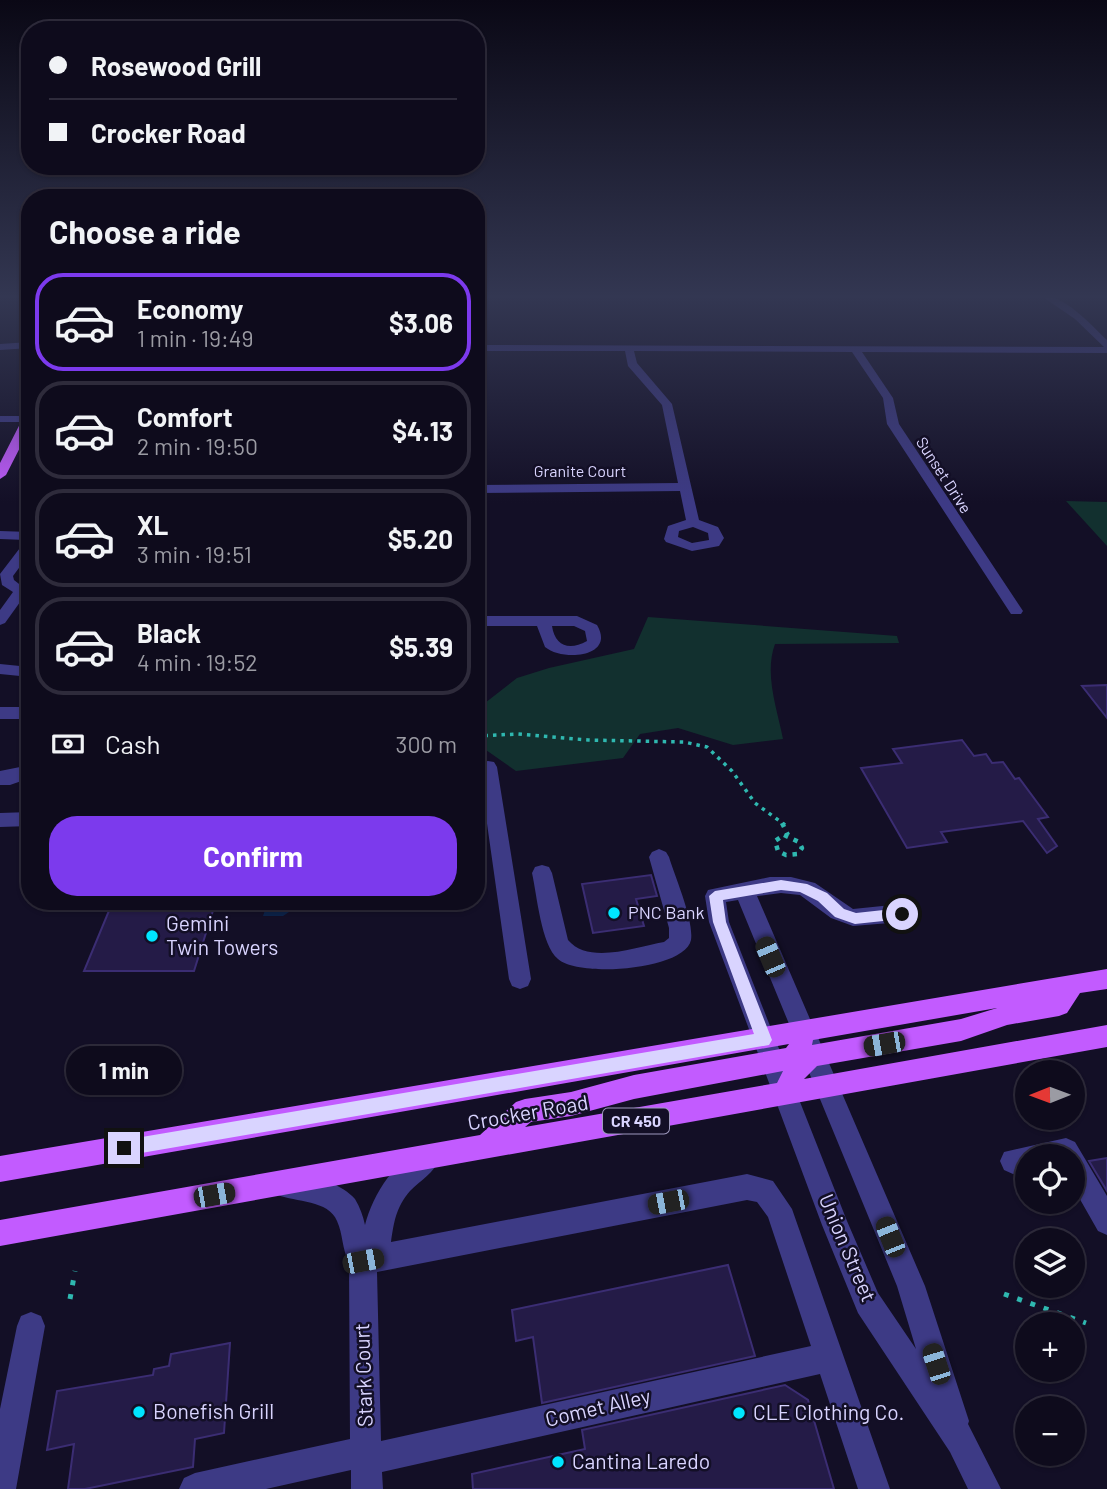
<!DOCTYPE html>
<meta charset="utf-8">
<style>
body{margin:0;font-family:Barlow,sans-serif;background:#171425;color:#f1f3f6;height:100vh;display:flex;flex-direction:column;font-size:26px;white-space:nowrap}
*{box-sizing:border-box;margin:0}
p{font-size:23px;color:#9b9ba3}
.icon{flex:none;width:38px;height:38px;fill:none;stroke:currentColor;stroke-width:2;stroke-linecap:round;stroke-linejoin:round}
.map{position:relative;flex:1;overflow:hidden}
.sheet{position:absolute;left:21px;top:189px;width:464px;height:721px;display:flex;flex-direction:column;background:#0e0b1c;border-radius:28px;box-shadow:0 2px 5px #0004,0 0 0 2px #2e2b3b}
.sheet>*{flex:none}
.hud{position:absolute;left:21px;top:21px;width:464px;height:154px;border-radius:28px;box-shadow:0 2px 5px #0004,0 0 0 2px #2e2b3b;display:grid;align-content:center;height:154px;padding:0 28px;background:#0e0b1c}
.needle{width:46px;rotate:269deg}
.controls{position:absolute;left:1015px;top:1060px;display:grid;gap:14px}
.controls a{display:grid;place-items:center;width:70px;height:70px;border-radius:50%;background:#0e0b1c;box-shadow:0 2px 5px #0004,0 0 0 2px #2e2b3b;font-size:35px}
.end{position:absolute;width:32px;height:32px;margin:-16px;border:9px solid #d9d4ff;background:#111;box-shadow:0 0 0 4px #111}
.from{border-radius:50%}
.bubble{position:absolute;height:49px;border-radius:24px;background:#0e0b1c;box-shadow:0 2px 5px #0004,0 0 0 2px #2e2b3b;font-size:23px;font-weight:700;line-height:49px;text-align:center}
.car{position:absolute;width:21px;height:42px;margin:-21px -10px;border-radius:9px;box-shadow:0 0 5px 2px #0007;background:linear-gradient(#222 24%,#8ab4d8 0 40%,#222 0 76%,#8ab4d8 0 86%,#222 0)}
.hud b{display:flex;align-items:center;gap:24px;height:66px;font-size:26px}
.hud b+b{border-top:2px solid #2e2b3b}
.hud i{width:18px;height:18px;background:#f1f3f6}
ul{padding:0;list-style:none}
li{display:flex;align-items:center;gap:21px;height:98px;margin:0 14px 10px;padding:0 14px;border:4px solid #2e2b3b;border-radius:28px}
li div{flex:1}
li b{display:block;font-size:26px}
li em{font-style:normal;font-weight:700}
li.current{border-color:#7c3aed}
li>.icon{width:63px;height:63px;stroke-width:1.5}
h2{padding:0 28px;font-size:32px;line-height:84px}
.pay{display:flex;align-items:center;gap:18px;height:77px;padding:0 28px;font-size:26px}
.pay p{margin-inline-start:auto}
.button{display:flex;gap:14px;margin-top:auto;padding:14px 28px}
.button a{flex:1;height:80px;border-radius:28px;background:#7c3aed;color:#fff;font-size:28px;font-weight:700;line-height:80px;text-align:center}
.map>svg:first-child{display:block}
.green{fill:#12302f}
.water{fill:#0c2248}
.building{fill:#241b47;stroke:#3b2d73;stroke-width:2}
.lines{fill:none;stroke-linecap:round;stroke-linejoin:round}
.path-far2{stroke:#2fb8b0;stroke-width:3.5;stroke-dasharray:3.5 5;stroke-linecap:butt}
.path-far1{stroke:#2fb8b0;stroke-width:4.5;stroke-dasharray:4.5 6;stroke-linecap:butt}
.path{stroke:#2fb8b0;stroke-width:5;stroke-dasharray:5 9;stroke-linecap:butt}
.minor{fill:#3d3a85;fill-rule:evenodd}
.major{fill:#c25bff;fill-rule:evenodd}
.route{fill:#d9d4ff}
.poi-dot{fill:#00e5ff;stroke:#130f26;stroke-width:2.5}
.labels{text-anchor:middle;stroke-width:5;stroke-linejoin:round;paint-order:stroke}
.far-street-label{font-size:16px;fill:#d9d4ff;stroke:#130f26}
.shield{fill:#130f26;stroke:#9e99be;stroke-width:2}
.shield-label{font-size:16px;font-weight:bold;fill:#d9d4ff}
.poi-label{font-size:18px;fill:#d9d4ff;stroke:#130f26;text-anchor:start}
.near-poi-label{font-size:21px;fill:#d9d4ff;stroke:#130f26;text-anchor:start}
.near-street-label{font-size:21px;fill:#d9d4ff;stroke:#130f26}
</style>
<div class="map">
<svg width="1107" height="1489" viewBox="0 0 1107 1489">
<rect width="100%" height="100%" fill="#130f26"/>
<path class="green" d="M 1066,501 L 1107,502 L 1107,546 Z
M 648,617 L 897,636 L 899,643 L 775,644 C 764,674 777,708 783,739 L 733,745 L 678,728 L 640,734 L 623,758 L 516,771 L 476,743 L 476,710 L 517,678 L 549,668 L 634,649 Z"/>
<path class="water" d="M 268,901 L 303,901 L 301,910 L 292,910 L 283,916 L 263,916 Z"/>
<path class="building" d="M 1107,685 L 1107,718 L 1082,686 Z
M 962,740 L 974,756 L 986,754 L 992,763 L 1003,762 L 1015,779 L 1019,778 L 1048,817 L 1038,819 L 1057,846 L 1047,853 L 1023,821 L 941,832 L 947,842 L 907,848 L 861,768 L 902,763 L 893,749 Z
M 651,875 L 657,896 L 636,899 L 644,926 L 593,933 L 582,884 Z
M 113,901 L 216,901 L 194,971 L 84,971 Z
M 1107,1158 L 1107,1191 L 1089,1161 Z
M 728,1265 L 755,1356 L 542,1403 L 533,1337 L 516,1341 L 512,1310 Z
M 230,1343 L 224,1433 L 195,1439 L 193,1467 L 85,1489 L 68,1489 L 74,1444 L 47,1450 L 57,1391 L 153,1375 L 154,1369 L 169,1366 L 171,1354 Z
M 785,1385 L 808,1400 L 834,1489 L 473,1489 L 472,1474 L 585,1449 L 582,1430 Z"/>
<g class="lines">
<path class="path-far2" d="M 476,736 L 518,734 L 588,740 L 684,742 L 707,747 L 732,771 L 755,803 L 785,825"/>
<path class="path-far1" d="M 782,823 L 788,835
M 784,835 L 799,842 L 802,848 L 798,854 L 786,855 L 778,851 L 775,841 Z"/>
<path class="path" d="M 1004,1294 L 1086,1323
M 70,1299 L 75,1271"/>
<path class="minor" d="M 1040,295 C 1065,295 1089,323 1107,340 L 1107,353 L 862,352 L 893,398 L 899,424 L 1023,611 L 1021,614 L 1011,614 L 887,424 L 883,398 L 852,352 L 634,351 L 637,363 L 672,404 L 699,520 L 718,527 L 724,538 L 719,546 L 692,551 L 666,542 L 664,539 L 668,526 L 686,520 L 680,491 L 476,493 L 476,485 L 678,483 L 662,405 L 628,366 L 625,351 L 476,351 L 476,345 L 1104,347 L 1075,319 ZM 693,527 L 708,533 L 709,540 L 692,543 L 678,537 L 679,531 Z
M 30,342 L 30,348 L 0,350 L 0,344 Z
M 0,416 L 28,416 L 30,422 L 0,422 Z
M 0,531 L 30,532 L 30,553 L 13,576 L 14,580 L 28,591 L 5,623 L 0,625 L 0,610 L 13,592 L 2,585 L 0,574 L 26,540 L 0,539 Z
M 476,616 L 577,616 L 597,625 C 616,657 563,662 545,647 L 537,626 L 476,626 ZM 552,626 L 574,626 L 585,631 L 587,641 C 569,651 555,646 552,626 Z
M 0,664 L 30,667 L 30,677 L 0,674 Z
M 0,707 L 30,707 L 30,719 L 0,719 Z
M 488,761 L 494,762 L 497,767 L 531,979 L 528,986 L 520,989 L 512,986 L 509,979 L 479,767 L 482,762 Z
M 30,765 L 30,778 L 10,785 L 0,785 L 0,771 Z
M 30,812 L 30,826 L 0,827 L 0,813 Z
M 659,849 L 666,852 L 669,857 C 675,877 694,920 691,940 C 685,970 579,978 558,959 C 541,945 537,895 532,873 L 535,867 L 542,865 L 549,867 L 552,873 L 568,940 C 589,965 636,947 664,942 L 669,938 L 669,928 L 649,857 L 652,852 Z
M 770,877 L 791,877 L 815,883 L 853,909 L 902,904 L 909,907 L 912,913 L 909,919 L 902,922 L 853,926 L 831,918 L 800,895 L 781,893 L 757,896 L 925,1286 L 969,1421 L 968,1424 L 1001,1489 L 968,1489 L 950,1452 L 858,1313 L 822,1225 L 709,922 L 705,896 L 708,890 ZM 738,900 L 897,1286 L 916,1349 L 878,1293 L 847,1221 L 729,922 L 726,902 Z
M 1066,1138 L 1075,1142 L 1107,1196 L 1107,1235 L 1098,1231 L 1073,1187 L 1073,1157 L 1027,1157 L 1027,1171 L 1013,1174 L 1004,1170 L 1000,1161 L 1004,1152 Z
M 427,1145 L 436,1149 L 440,1158 C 434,1173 421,1180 410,1191 C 396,1207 394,1222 391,1242 L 747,1174 L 773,1181 L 792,1209 L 890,1489 L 858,1489 L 820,1374 L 382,1472 L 383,1489 L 351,1489 L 351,1470 L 266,1489 L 179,1489 L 184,1478 L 195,1473 L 350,1439 L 349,1263 C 342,1249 343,1234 337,1221 C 329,1200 295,1202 278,1195 L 274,1186 L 278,1177 C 298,1168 341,1182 355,1199 C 360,1207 363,1216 365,1225 C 373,1194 396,1158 427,1145 ZM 747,1200 L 757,1202 L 768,1217 L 811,1346 L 381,1441 L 377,1272 Z
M 31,1312 L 41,1316 L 45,1326 L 16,1489 L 0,1489 L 0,1409 L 17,1326 L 21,1316 Z"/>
<path class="major" d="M 30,413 L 30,428 L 6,475 L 0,479 L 0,463 L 24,416 Z
M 1107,969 L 1107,989 L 1080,993 L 1067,1013 L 1059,1016 L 1007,1025 L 961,1041 L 817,1066 L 804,1079 L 1107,1025 L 1107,1047 L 0,1246 L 0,1220 L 480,1135 L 516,1102 L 525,1099 L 571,1092 L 634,1075 L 786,1048 L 789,1044 L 0,1182 L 0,1156 ZM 997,1008 L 961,1019 L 812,1045 L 813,1040 ZM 783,1071 L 777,1083 L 525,1127 L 531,1122 L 571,1116 L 634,1099 Z"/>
</g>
<linearGradient id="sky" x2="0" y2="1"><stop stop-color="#0a0815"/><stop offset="0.59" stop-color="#333752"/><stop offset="1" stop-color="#333752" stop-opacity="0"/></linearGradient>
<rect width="1107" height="503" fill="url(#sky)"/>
<path class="route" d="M 781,880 L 807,884 L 827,893 L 844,909 L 856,913 L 902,908 L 909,914 L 902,919 L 855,924 L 835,917 L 818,901 L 800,892 L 781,890 L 723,900 L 726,922 L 772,1040 L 769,1045 L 124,1156 L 118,1154 L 116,1148 L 118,1142 L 124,1140 L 754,1034 L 713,922 L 709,896 L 715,891 Z"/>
<g class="poi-dot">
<circle cx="614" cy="913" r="7"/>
<circle cx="152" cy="936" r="7"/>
<circle cx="139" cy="1412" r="7"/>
<circle cx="739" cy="1413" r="7"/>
<circle cx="558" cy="1462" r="7"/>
</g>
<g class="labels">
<g class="far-street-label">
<text x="580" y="477">Granite Court</text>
<text transform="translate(944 475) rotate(57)" y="6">Sunset Drive</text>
</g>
<rect class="shield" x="603" y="1108.5" width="66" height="25" rx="5"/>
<g class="shield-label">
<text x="636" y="1127">CR 450</text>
</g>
<g class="poi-label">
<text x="628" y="919">PNC Bank</text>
</g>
<g class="near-poi-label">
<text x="166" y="931">Gemini<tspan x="166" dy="24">Twin Towers</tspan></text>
<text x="153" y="1419">Bonefish Grill</text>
<text x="753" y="1420">CLE Clothing Co.</text>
<text x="572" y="1469">Cantina Laredo</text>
</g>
<g class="near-street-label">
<text transform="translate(528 1113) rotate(-10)" y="7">Crocker Road</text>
<text transform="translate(847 1248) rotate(67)" y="7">Union Street</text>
<text transform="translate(364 1375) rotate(-92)" y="7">Stark Court</text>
<text transform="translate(598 1408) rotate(-13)" y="7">Comet Alley</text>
</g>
</g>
</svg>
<div class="controls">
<a><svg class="needle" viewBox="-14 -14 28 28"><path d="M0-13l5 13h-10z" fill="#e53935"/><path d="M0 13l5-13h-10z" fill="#9b9ba3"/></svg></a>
<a><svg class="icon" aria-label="locate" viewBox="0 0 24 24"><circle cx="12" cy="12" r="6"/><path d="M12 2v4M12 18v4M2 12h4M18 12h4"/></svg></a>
<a><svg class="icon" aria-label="layers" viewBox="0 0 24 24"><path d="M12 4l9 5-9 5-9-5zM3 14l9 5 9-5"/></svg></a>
<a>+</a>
<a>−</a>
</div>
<i class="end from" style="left:902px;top:914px"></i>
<i class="end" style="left:124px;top:1148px"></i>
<div class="bubble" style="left:66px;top:1046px;width:116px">1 min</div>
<i class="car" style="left:770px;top:957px;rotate:337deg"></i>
<i class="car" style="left:884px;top:1044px;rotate:260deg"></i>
<i class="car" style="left:214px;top:1195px;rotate:80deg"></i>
<i class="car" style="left:668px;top:1202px;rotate:259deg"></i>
<i class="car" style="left:890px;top:1237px;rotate:338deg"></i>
<i class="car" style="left:363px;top:1261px;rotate:79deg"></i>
<i class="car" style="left:936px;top:1364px;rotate:342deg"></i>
<div class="hud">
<b><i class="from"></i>Rosewood Grill</b>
<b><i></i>Crocker Road</b>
</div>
<section class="sheet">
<h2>Choose a ride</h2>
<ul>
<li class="current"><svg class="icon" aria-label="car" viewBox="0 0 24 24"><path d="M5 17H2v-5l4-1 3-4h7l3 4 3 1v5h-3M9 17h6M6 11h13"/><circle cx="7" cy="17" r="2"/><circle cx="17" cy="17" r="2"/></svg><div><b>Economy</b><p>1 min · 19:49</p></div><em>$3.06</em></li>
<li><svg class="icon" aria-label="car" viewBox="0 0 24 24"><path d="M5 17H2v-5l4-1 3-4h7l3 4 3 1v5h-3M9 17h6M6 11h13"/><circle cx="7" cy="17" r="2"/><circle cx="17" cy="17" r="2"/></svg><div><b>Comfort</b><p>2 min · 19:50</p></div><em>$4.13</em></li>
<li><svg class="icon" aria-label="car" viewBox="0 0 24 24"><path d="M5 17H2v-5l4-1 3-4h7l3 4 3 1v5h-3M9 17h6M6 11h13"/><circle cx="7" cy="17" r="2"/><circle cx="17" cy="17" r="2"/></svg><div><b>XL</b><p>3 min · 19:51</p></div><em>$5.20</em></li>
<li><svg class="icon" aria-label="car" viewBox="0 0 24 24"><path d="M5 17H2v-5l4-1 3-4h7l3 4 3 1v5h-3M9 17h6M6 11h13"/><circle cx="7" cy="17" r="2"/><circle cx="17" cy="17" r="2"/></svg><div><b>Black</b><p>4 min · 19:52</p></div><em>$5.39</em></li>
</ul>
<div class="pay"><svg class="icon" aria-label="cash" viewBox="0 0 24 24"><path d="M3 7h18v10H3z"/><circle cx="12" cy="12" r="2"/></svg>Cash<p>300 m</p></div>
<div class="button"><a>Confirm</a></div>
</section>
</div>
